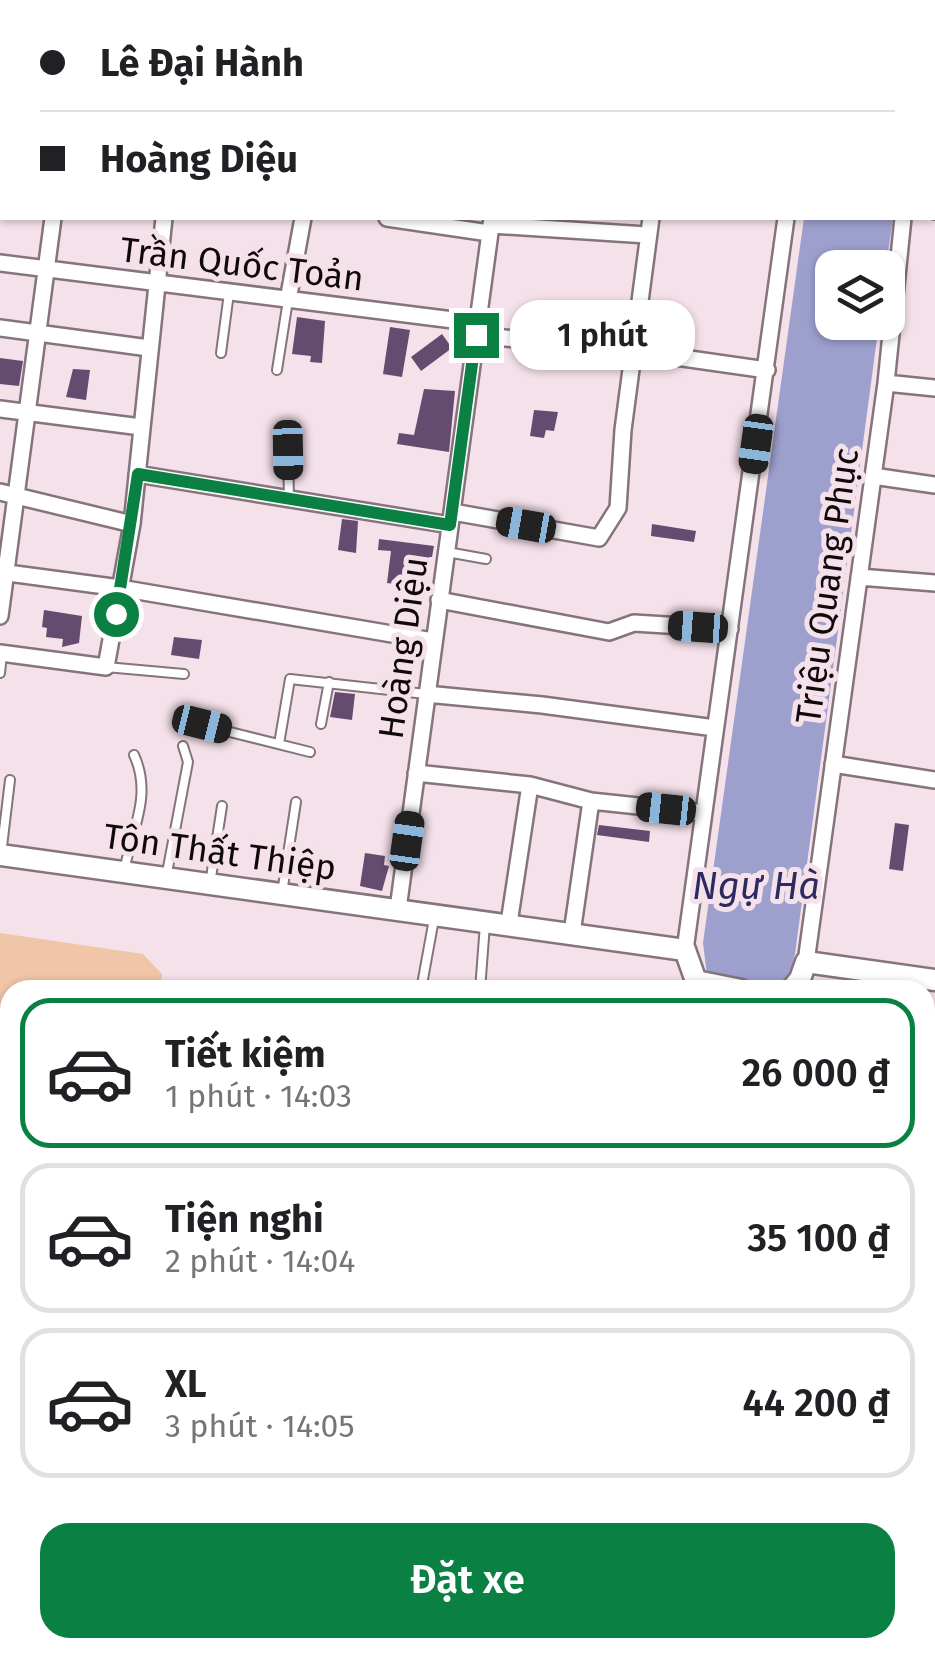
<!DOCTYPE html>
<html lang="vi">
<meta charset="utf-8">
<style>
body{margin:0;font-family:"Fira Sans",sans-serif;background:#f2f2f2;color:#202124;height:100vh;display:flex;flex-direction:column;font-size:38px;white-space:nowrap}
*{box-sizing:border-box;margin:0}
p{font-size:32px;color:#757577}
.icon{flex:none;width:55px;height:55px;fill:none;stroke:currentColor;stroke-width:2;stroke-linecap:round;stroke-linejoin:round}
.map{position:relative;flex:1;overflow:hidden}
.panel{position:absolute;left:0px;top:980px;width:935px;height:678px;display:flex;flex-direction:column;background:#fff;border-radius:30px 30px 0 0;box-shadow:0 2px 8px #0004}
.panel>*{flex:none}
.banner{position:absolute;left:0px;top:0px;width:935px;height:220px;box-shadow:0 2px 8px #0004;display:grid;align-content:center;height:220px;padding:0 40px;background:#fff}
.controls{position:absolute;left:815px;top:250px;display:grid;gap:20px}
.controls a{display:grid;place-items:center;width:90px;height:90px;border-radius:20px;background:#fff;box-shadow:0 2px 8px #0004;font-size:50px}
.end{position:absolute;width:45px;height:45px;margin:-22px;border:12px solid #0b8043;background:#fff;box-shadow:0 0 0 5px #fff}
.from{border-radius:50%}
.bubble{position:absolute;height:70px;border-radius:30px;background:#fff;box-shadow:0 2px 8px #0004;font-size:32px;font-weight:600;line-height:70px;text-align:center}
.car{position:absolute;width:30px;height:60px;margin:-30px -15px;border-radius:12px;box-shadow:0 0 8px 2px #0007;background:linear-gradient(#222 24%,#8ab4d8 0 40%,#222 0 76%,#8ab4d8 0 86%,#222 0)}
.banner b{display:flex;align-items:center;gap:35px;height:95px;font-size:38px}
.banner b+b{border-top:2px solid #e0e0e0}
.banner i{width:25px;height:25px;background:#202124}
ul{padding:18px 0 0;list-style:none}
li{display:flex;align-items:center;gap:30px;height:150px;margin:0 20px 15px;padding:0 20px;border:5px solid #e0e0e0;border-radius:30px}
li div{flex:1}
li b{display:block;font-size:38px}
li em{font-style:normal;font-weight:600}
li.selected{border-color:#0b8043}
li>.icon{width:90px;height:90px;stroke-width:1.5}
.button{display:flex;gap:20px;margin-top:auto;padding:20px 40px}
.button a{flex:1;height:115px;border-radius:30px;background:#0b8043;color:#fff;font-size:40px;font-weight:600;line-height:115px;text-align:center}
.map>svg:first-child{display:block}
.green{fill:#f0c5a8}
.water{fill:#9d9fcd}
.building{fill:#654b70}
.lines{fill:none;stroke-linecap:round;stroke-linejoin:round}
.lane-casing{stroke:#85747c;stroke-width:12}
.street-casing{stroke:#85747c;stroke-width:20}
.secondary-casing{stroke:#85747c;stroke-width:25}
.primary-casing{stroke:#a76c6c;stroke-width:28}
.lane{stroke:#fff;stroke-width:8}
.street{stroke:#fff;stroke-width:15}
.secondary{stroke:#fff;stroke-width:20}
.primary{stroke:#fbc7c5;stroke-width:22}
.rail-casing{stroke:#3a3135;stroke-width:8}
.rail{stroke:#f5e1ea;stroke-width:4;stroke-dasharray:11;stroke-linecap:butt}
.route{stroke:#0b8043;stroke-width:12}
.labels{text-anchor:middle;stroke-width:10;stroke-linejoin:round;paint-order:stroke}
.street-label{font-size:35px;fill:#10090c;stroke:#f5e1ea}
.water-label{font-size:38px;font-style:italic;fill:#2d2a62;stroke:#f5e1ea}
</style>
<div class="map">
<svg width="935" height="1656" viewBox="0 0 935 1656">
<rect width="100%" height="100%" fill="#f5e1ea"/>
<path class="green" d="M 0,933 L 143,954 L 162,974 L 160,990 L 10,990 L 10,1025 L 0,1024 Z"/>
<path class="water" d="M 804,218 L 893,218 L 886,267 L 832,268 L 832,322 L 879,323 L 795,954 L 787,984 C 763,995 730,983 707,975 L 703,943 Z"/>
<path class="building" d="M 297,317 L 325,321 L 322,363 L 310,362 L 311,356 L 292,354 Z
M 390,327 L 410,330 L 402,377 L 383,374 Z
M 442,334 L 452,348 L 421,371 L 411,357 Z
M 0,358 L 23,361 L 19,386 L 0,384 Z
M 73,369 L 90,370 L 86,400 L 66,397 Z
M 424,389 L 455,391 L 449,452 L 397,444 L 399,433 L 414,435 Z
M 534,410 L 558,412 L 554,431 L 546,430 L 544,438 L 530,436 Z
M 342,519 L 358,521 L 356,553 L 338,550 Z
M 652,524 L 696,531 L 694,542 L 651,536 Z
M 379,539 L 434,546 L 432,557 L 429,557 L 424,588 L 387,583 L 391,551 L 378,550 Z
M 44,610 L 82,616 L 79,643 L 62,647 L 63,639 L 46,637 L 47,628 L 42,627 Z
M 174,637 L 202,640 L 199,659 L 171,655 Z
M 335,692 L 355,694 L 352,720 L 330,717 Z
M 895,823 L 909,825 L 903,871 L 889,869 Z
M 599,825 L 650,831 L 649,842 L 597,835 Z
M 365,853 L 385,856 L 384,865 L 389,866 L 382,891 L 360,886 Z"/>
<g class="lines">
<defs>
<path id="lane" d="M 326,2 L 326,0
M 0,81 L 2,82
M 932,123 L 935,123
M 932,214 L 935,215
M 221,353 L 229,293
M 277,370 L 288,300
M 288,450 L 289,500
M 447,552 L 486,559
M 106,667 L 184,674
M 0,673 L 2,654
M 321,724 L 329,682
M 202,725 L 310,752
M 279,744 L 290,679 L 426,694
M 1,855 L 10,780
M 124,872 C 131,831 153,796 134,755
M 166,878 L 188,762 L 183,746
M 210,884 L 222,806
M 282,893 L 296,802
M 421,990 L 434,919
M 480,990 L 485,924
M 925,1403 L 935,1371"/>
<path id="street" d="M 85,2 L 85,0
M 196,2 L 196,0
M 447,2 L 447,0
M 525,2 L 526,0
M 670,2 L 670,0
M 814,2 L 815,0
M 932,12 L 934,0
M 0,174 L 2,175
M 387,218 L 489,233
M 491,225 L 647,235
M 0,263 L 477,323
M 288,300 L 303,218
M 0,328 L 149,348
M 476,335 L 634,351 L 767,370
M 886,383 L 935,388
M 0,409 L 141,427
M 137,474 L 450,525
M 873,476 L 935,485
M 0,492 L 132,524
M 453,512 L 599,538 L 618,508 L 623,430 L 651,218
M 0,572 L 120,588 L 433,641
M 859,577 L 935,583
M 439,600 L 609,632 L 634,623 L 730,629
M 0,616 L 53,218
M 0,653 L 106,667 L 132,524 L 164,218
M 426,694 L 542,705 L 715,728
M 833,764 L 935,780
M 416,773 L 530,785 L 591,801 L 704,813
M 398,909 L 492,218
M 509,923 L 530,785
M 572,933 L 591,801
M 685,950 L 786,218
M 806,962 L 886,383 L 903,218
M 0,1239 L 10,1240
M 925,1354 L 935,1355
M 723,1650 L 758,1656
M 52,1656 L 53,1648
M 375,1656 L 376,1648"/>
<path id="secondary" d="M 0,855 L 685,950 L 696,981 L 741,990
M 791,990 L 800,979 L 806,962 L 935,980
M 0,1445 L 10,1446
M 925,1566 L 935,1567"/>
<path id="primary" d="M 0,1175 L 10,1176
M 0,1203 L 10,1204
M 925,1257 L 935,1260
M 925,1281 L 935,1283"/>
</defs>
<use href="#lane" class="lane-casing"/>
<use href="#street" class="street-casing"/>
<use href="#secondary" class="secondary-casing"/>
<use href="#primary" class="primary-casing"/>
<use href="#lane" class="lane"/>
<use href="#street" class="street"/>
<use href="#secondary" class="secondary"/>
<use href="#primary" class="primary"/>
<defs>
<path id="rail" d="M 0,1229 L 10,1230
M 925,1345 L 935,1346"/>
</defs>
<use href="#rail" class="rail-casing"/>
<use href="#rail" class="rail"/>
</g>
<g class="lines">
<path class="route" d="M 116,614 L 138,474 L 450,525 L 476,335"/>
</g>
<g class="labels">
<g class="street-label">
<text transform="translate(242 264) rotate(7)" y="12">Trần Quốc Toản</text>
<text transform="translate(827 586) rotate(-82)" y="12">Triệu Quang Phục</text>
<text transform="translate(403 648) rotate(-82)" y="12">Hoàng Diệu</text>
<text transform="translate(220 852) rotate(8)" y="12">Tôn Thất Thiệp</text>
</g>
<g class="water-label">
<text x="756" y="899">Ngự Hà</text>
</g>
</g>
</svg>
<div class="controls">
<a><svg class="icon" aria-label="layers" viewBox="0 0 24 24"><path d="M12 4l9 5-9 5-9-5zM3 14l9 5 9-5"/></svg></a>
</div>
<i class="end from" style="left:116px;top:614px"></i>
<i class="end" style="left:476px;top:335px"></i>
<div class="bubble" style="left:510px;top:300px;width:185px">1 phút</div>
<i class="car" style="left:756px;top:444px;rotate:188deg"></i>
<i class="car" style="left:288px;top:450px;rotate:179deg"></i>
<i class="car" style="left:526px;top:525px;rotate:280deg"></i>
<i class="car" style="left:698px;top:627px;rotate:274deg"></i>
<i class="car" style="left:202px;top:724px;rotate:104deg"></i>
<i class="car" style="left:666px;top:809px;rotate:276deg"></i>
<i class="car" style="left:407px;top:841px;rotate:8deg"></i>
<div class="banner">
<b><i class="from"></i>Lê Đại Hành</b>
<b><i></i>Hoàng Diệu</b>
</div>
<section class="panel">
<ul>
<li class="selected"><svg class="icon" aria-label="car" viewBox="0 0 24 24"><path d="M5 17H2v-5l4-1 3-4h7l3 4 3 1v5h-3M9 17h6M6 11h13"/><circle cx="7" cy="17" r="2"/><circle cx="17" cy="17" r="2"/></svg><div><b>Tiết kiệm</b><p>1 phút · 14:03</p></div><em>26 000 ₫</em></li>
<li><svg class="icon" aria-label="car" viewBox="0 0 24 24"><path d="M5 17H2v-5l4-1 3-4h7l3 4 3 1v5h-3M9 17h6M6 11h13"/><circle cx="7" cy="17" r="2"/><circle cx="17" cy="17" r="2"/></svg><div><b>Tiện nghi</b><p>2 phút · 14:04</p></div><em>35 100 ₫</em></li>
<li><svg class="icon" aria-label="car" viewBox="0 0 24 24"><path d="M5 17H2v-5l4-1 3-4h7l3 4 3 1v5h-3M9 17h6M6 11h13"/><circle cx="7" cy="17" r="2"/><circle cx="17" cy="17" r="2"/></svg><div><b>XL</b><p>3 phút · 14:05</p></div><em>44 200 ₫</em></li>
</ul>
<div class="button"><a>Đặt xe</a></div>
</section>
</div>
